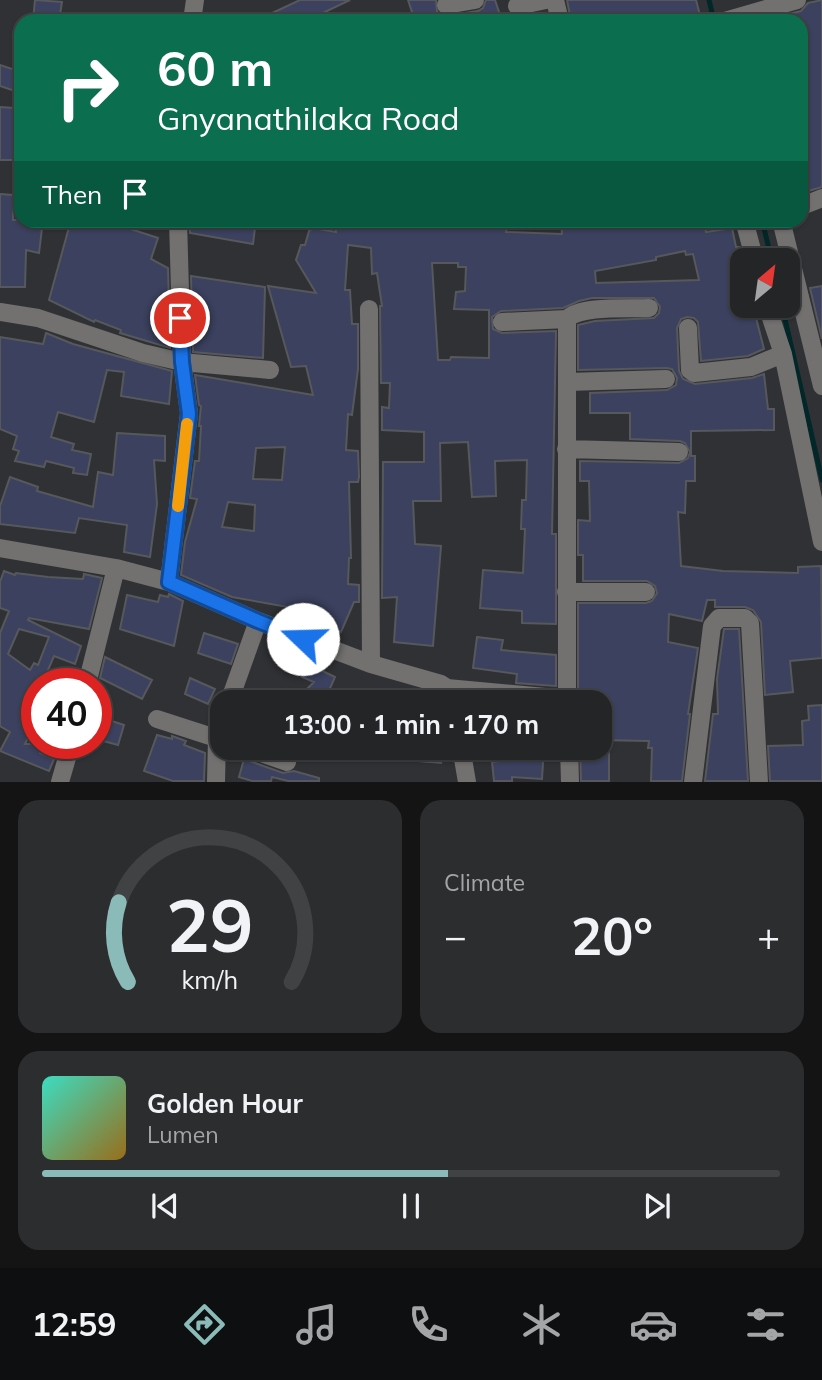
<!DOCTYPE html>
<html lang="en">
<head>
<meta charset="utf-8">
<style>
	body { margin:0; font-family:Mulish,sans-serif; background:#2c2d2f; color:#f1f3f6; height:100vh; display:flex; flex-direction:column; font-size:26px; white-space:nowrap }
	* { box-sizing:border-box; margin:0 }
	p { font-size:23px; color:#a3a5a7 }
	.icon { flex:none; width:38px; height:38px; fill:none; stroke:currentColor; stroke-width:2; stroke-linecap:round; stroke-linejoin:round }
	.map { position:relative; height:782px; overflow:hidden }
	.side { display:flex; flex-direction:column; gap:18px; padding:18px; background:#141415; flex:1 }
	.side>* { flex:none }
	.guide { position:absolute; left:14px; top:14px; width:794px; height:214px; border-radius:21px; box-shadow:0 2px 5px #0004,0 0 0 2px #414244; background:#0b6e4f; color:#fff; overflow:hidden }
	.needle { width:46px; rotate:29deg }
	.fabs { position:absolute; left:730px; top:248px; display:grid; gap:14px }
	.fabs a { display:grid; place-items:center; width:70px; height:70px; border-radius:14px; background:#242527; box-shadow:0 2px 5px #0004,0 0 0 2px #414244; font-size:35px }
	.speed { position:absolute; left:21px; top:668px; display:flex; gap:14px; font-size:35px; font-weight:700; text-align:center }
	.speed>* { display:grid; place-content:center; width:91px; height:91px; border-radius:50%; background:#242527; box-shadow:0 2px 5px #0004,0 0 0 2px #414244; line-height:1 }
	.speed .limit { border:10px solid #d22; background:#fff; color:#111 }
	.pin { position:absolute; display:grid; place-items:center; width:60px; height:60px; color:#fff; margin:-30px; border:4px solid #fff; border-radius:50%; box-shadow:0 2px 7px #0007 }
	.me { position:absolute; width:77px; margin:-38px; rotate:291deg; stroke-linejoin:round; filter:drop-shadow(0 0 5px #0008) }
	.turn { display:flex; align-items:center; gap:24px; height:147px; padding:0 28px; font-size:32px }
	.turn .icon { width:91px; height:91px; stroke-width:2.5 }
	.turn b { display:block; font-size:49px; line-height:60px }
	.then { display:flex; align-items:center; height:66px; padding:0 28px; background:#0003; gap:14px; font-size:26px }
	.big { font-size:52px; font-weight:700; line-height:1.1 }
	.side .widget { flex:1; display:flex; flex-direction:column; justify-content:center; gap:10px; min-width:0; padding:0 24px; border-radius:21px; background:#2c2d2f }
	.side .dial { align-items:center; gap:0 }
	.dial svg { height:182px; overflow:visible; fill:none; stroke:#414244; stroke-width:7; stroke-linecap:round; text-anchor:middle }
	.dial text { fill:#f1f3f6; stroke:none }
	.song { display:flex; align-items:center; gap:21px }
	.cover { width:84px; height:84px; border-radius:10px; background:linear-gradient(135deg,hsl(170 70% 55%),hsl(40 70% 35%)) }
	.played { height:7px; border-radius:4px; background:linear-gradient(90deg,#8bbbb9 55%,#414244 55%) }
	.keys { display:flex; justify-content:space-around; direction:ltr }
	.heat { display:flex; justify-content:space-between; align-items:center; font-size:38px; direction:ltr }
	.side .tiles { flex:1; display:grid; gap:18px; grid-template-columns:1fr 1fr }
	.widget:last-child { grid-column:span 2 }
	.trip { position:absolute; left:210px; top:690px; width:402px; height:70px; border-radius:21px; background:#242527; box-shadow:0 2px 5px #0004,0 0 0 2px #414244; font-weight:700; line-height:70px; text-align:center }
	.menu { display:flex; height:112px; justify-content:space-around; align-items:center; background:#0e0f10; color:#a3a5a7 }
	.menu .icon { width:49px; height:49px }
	.menu .current { color:#8bbbb9 }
	.menu b { font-size:32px; color:#f1f3f6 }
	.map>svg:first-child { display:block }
</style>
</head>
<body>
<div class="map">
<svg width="822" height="782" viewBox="0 0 822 782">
	<rect width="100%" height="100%" fill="#303134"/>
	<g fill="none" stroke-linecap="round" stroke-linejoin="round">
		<!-- stream -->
		<path stroke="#022729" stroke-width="5" d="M709 0 714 21
			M762 220 772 261
			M782 306 822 480"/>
	</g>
	<!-- building -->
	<path fill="#3b415e" stroke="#57585c" stroke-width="2" fill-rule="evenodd" d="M35 0 62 2 59 21H33Z
		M300 0H350L306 21H255Z
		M408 0H436L437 12 447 16 478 11 483 8 486 0H495L502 21H415Z
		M567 0H696L701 19 692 21H571Z
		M822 0V187L802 193V105L806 103 802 89V65L807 63 802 39V21H786L785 15 801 11 808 3Z
		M0 65 21 72V93L0 86Z
		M0 107 14 108V160H0Z
		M0 194 13 195V220H43L39 253 26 250 25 287H0Z
		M71 220H103L158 238 151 259 168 268 170 348 120 333 121 330 95 320 94 322 49 300Z
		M189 220H256L253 244 190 233Z
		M335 220H446L447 228H507L506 232 562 234 561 223 587 222 625 221V223L704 220 706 232 732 228 736 247H739L742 259V306H753L764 349 748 356 701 361 698 322 694 318 687 317 681 319 677 328 679 371 683 379 695 384 752 378 764 374 768 409H774V430L691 431V456H695V481H686L685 513 678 512 681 566 723 571 798 573V567L821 566 822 658 790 661 793 692 765 695 761 622 753 610 745 607H715V600H707L702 621 669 614 668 642 698 648 688 714H690L682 781H651L652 748H648L649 741 600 740V702H578V603H646L652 601 657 593 655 586 647 581H583V555H578V520L590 521 589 481H580V461L679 463 688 458 690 452 685 443 680 441 630 439V413H590V393L667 390 676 385 677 378 672 369 666 368 578 370V325L595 321 654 318 659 313 660 307 654 298H592L579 301 563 308 501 311 492 317 493 329 502 333 556 331 552 534H556V624L522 623V611L480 608 483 570 523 573 525 529H521L522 500H526L527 460 495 461 496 496 472 497 468 442 440 443 441 501H413L415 544 441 546 433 646 394 642 397 597 382 598 383 462H424V432L382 430V407L389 408 390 383H381L380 306H382L377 273 372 274 371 248 348 245 345 290H350L352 324H358V369L352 415 348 414 346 450 358 451 359 477 358 482H349L351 558H349L348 584 359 585V602H354L341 632 329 628 315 629 316 614 288 612V607L232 597 181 575 185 542 197 499 190 498 195 461H199L201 426H199L201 406 199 405 195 375 313 395 306 366 291 367 268 286 316 293 296 260 301 245H305L309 231 313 228 336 232ZM685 251 686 255 693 254 699 280 596 283 595 271 656 260V257ZM432 263H458V267H466L465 291 456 292 454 309 489 310V358L451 357 450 360H438ZM285 447 282 480 253 479 256 448ZM228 502 255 505 254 531 222 527Z
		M191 276 265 287 263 358 193 352Z
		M822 286V339L810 288Z
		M46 333 73 344 172 371 169 404 121 396 124 372 107 370 94 422 58 412 51 437 74 444 72 450 91 454 87 475 73 473 74 468 46 461 44 467 15 461 19 451 13 449 17 436 0 429V337L43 344Z
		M117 433 165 436V461L154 460 157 504 150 557 124 552 127 525 79 518 75 533 0 524V506L10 477 38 487 37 491 93 507 98 472 113 475Z
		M4 571 15 575 16 573 48 577 83 579 84 574 102 578 89 629 29 618 28 620 81 646 75 664 54 656 42 684H34L21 719 34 726 25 744H44L40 753 54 759 49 771 0 751 10 732 0 726V633L9 611 0 608V582ZM19 629 49 637 38 665 34 663 30 670 8 654Z
		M169 594 183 601 174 646 120 629 127 595 158 602 160 595 168 597Z
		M724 629H739L748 781H705L713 714H718L717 679Z
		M204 633 238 644 231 664 198 653Z
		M477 637 503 640 501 650 556 655V686L516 683 517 674 473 668Z
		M105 657 152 680 142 699 100 678Z
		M308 664 335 677 324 702H294L314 682 302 677Z
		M190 678 215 689 208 704 185 694Z
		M822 705V781H770L768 746 803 745 802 721 809 720 808 706Z
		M96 716 124 725 118 745 96 739Z
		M157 735 172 739V736L186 741 184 745 205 753 204 781H173L144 771Z
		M425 747H438L441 763 395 759V754L425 750Z
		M508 747H544L542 779 512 777V781H494L492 762 507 760Z
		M580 747H609V781H581Z
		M244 759 283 773 294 771 319 778V781H288L272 777 271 781H252L239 777Z"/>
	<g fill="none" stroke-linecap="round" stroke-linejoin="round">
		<!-- minor -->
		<path stroke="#72716f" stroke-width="18" d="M555 0 560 21
			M446 5 475 0
			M517 6 546 0
			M192 21 195 0
			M725 21 797 0
			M802 206 822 198
			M305 220V221
			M744 220 755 261
			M781 220 822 386
			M767 306 783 354 822 542
			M369 309 371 664
			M0 312 38 318 143 353 182 362 270 370
			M502 322 567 319
			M688 328 690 370 694 373 751 367 783 354
			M567 382 666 379
			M566 449 679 452
			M0 548 116 568 169 582 258 621 371 664 441 684 447 688 452 702
			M169 582 189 413 182 362 178 220
			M566 592H646
			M87 684 116 568
			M447 688 567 699
			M229 702 258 621
			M567 702V319C580 305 629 309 649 308
			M157 719 222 740
			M244 747 287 762
			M461 747 467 782
			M569 747 570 782
			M60 782 71 744
			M216 782 217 738 222 722
			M693 782 712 626 719 618H745L750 623 759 782"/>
	</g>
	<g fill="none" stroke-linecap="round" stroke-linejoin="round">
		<!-- route casing -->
		<g stroke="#114b97" stroke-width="18">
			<path id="route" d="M180 318 182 362 189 414 169 582 258 621 303 639"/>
		</g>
		<!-- route -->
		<use href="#route" stroke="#1a73e8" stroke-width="12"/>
		<!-- slow -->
		<path stroke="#f59e0b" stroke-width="12" d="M178 506 187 424"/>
	</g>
</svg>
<div class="fabs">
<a><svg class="needle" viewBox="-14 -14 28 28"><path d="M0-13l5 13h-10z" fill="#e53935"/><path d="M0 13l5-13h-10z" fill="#a3a5a7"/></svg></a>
</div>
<div class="speed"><div class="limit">40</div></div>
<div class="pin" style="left:180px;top:318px;background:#d93025"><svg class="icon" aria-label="arrive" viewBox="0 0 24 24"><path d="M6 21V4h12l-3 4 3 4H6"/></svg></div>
<svg class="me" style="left:303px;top:639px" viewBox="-20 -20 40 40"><circle r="19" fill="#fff"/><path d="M0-13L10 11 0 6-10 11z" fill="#1a73e8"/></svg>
<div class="trip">13:00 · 1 min · 170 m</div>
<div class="guide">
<div class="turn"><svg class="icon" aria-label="right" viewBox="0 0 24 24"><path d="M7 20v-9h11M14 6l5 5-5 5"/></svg><div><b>60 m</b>Gnyanathilaka Road</div></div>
<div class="then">Then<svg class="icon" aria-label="arrive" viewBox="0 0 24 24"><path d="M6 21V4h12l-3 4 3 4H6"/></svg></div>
</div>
</div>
<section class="side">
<div class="tiles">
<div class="widget dial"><svg viewBox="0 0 100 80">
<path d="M14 69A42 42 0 1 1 86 69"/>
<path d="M14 69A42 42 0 0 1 10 34" stroke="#8bbbb9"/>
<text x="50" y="56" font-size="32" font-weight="700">29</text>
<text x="50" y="72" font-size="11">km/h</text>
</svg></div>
<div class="widget"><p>Climate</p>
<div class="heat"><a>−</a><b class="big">20°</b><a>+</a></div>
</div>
<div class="widget">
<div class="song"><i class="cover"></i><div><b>Golden Hour</b><p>Lumen</p></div></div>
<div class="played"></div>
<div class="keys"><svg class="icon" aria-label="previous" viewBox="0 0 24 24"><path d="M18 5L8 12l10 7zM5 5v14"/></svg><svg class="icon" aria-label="pause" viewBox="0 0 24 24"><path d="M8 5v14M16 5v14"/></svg><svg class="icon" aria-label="next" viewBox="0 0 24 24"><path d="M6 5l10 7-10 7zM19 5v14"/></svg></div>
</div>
</div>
</section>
<nav class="menu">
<b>12:59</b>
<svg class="icon current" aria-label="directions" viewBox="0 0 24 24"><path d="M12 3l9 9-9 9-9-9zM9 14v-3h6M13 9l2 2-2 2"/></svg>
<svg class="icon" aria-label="music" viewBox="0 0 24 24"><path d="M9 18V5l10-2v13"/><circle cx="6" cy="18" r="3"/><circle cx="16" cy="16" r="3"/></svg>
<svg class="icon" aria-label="phone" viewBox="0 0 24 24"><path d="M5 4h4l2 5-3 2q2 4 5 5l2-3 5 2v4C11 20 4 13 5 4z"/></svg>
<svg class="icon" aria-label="climate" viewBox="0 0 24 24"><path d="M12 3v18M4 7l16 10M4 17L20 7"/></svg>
<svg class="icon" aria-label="car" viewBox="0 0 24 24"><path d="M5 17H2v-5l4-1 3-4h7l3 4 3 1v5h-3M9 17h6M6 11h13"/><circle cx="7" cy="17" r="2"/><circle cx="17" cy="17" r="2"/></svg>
<svg class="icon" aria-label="filters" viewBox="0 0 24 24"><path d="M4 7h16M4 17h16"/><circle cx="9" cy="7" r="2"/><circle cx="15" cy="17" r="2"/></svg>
</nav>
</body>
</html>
